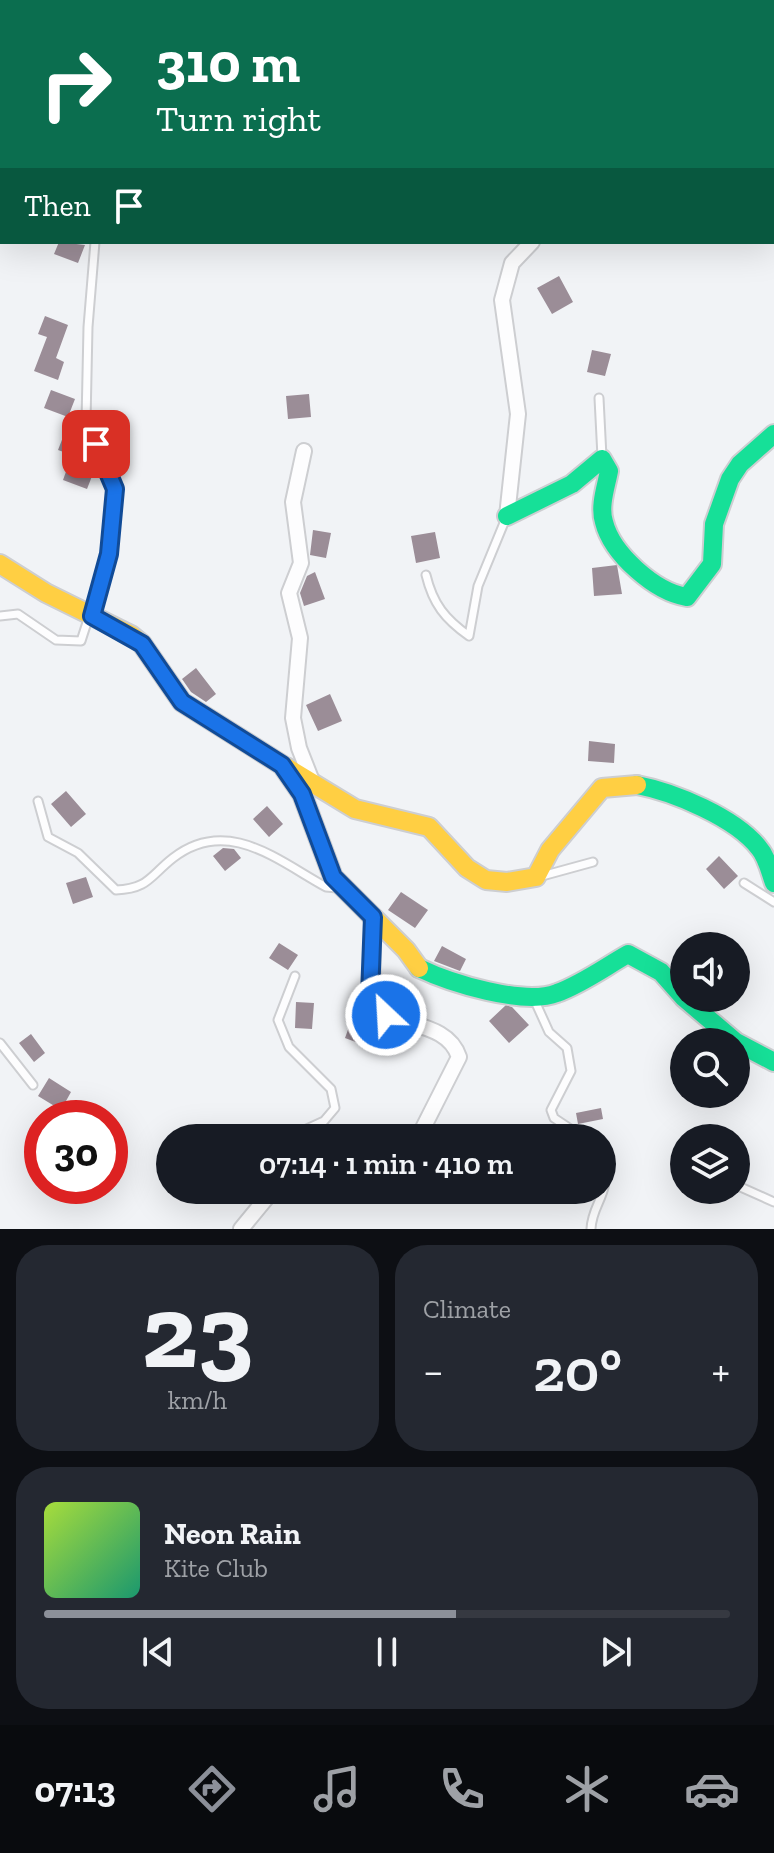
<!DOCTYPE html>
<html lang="en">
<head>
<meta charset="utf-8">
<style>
	body { margin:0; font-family:"Zilla Slab",serif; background:#242831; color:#f1f3f6; height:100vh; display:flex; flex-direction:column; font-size:30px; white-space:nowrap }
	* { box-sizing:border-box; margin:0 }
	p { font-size:26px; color:#9ea1a6 }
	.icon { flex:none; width:44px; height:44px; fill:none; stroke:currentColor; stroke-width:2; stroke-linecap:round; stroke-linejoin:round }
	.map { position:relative; height:1229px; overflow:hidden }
	.drawer { display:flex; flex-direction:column; gap:16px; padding:16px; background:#0d0f14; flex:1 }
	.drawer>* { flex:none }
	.top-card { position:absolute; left:0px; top:0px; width:774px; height:244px; box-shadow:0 8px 32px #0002; background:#0b6e4f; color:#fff; overflow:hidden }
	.controls { position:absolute; left:670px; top:932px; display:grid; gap:16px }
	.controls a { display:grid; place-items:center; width:80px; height:80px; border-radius:50%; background:#171b24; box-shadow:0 8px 32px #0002; font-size:40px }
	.speed { position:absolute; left:24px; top:1100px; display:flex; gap:16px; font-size:40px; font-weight:700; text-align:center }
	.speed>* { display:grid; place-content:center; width:104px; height:104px; border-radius:50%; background:#171b24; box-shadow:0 8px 32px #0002; line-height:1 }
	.speed .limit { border:12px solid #d22; background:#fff; color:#111 }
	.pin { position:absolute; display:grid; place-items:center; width:68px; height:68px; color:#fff; margin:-34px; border-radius:16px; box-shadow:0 4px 12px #0006 }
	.me { position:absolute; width:88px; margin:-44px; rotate:335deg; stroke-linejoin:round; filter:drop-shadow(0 0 6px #0008) }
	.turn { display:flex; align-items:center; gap:28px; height:168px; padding:0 24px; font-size:36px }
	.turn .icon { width:104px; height:104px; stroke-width:2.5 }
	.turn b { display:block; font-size:56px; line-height:68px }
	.then { display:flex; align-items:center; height:76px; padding:0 24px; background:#0003; gap:16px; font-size:30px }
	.big { font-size:60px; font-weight:600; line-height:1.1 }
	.drawer .widget { flex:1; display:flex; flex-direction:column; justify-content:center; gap:12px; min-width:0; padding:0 28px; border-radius:32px; background:#242831 }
	.drawer .dial { align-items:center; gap:0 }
	.dial b { font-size:104px; line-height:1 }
	.song { display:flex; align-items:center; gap:24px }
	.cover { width:96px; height:96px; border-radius:12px; background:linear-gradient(135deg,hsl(80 70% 55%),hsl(160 70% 35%)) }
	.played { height:8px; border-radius:4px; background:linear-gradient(90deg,#8c9099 60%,#363941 60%) }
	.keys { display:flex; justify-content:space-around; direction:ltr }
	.heat { display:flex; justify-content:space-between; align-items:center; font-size:44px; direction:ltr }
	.drawer .tiles { flex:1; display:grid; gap:16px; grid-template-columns:1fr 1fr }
	.widget:last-child { grid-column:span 2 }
	.trip { position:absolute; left:156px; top:1124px; width:460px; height:80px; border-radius:40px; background:#171b24; box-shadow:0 8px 32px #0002; font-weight:600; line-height:80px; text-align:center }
	.dock { display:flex; height:128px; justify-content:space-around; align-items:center; background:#090b0e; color:#9ea1a6 }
	.dock .icon { width:56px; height:56px }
	.dock .current { color:#8c9099 }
	.dock b { font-size:36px; color:#f1f3f6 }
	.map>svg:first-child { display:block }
</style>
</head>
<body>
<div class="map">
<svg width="774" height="1229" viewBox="0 0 774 1229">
	<rect width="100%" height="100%" fill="#f1f3f6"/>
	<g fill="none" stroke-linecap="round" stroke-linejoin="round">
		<!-- river -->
		<path stroke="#8eccf2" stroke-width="20" d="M71 0 75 2
			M772 182H774"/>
	</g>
	<!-- building -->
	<path fill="#9b8d97" d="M59 242 85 245 78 263 54 254Z
		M559 276 573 302 552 314 537 288Z
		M45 316 68 325 56 358 64 362 58 380 34 371 47 337 38 334Z
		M592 350 611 354 605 376 587 372Z
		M51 390 75 399 68 417 44 408Z
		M309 394 311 417 288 419 286 396Z
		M65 432 88 443 79 466 94 471 87 489 63 480 72 455 58 450Z
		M313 530 331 533 326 558 310 555Z
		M435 532 440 558 416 563 411 536Z
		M617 565 622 594 594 596 592 568Z
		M315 572 325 599 304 606 300 593 307 576Z
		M196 668 216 694 206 702 191 692 182 679Z
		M330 694 342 721 318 731 306 705Z
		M589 741 615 744 614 763 588 761Z
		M66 791 86 814 71 827 51 804Z
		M267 806 283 824 269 837 253 819Z
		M223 848 234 849 241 858 225 871 213 856Z
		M719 856 738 876 724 889 706 869Z
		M86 877 93 897 73 904 66 883Z
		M401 892 428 910 415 928 388 910Z
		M279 943 298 955 288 970 269 958Z
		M442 946 466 959 460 971 434 961Z
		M296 1002 314 1003 312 1029 295 1028Z
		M506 1005 512 1007 529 1025 509 1043 489 1021Z
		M354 1013 378 1022 369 1047 345 1038Z
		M31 1034 45 1053 34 1062 19 1043Z
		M49 1078 71 1092 61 1110 38 1096Z
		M601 1108 603 1119 578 1124 576 1113Z"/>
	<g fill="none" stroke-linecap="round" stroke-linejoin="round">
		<!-- lane casing -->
		<g stroke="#cdced1" stroke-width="11">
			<path id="lane" d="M599 398 602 457
				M426 575C433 604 445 619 469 636L478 586 506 518
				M0 616 18 614 56 640 81 641 109 554 115 489 86 422 88 327 95 242
				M38 801 48 837 78 853 116 890C148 889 150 876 173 858 227 816 277 860 326 887L337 888
				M542 876 593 862
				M744 883 774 902
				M534 999 549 1032 567 1048 571 1071 551 1110 554 1118 584 1138
				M0 1043 33 1085
				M287 1138 324 1121 335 1108 331 1089 289 1047 278 1020 295 976
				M736 1185 774 1202
				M591 1229C592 1202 613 1194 602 1158"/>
		</g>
		<!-- street casing -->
		<g stroke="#cdced1" stroke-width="18">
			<path id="street" d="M239 0 241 2
				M772 171H774
				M304 451 293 502 301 563 289 593 300 638 293 718 299 748 312 781
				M507 516 518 414 502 300 512 263 532 242
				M373 917 372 1005C396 1028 447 1020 459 1057L418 1138
				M241 1229 273 1190"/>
		</g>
		<!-- fast casing -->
		<g stroke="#cdced1" stroke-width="22">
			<path id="fast" d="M507 516 572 484 602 459 609 471C606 487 599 506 604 522 612 554 655 592 687 597L712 564 714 524 730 479 740 464 774 434
				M637 785C674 792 736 818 759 848 767 857 770 872 774 883
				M419 968C450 983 524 1006 557 993 582 984 605 967 628 954L661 972 684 998
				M684 998 736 1042
				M736 1042 774 1062"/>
		</g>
		<!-- slow casing -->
		<g stroke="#cdced1" stroke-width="22">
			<path id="slow" d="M0 564 46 593 131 635 142 644 182 702 282 765 302 794 333 877 406 950 419 968
				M286 767 355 809 429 827 467 868 486 880 507 882 536 877 550 850 602 788 637 785"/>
		</g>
		<!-- lane -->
		<use href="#lane" stroke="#fdfdfe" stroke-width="7"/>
		<!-- street -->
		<use href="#street" stroke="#fdfdfe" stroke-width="14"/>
		<!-- fast -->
		<use href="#fast" stroke="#16e098" stroke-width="18"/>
		<!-- slow -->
		<use href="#slow" stroke="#ffcf43" stroke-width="18"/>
	</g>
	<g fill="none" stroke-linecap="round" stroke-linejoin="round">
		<!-- route casing -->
		<g stroke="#114b97" stroke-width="20">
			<path id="route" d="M96 444 115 489 109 554 92 616 142 644 182 702 282 765 302 794 333 877 373 917 370 995 372 1005 386 1015"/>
		</g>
		<!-- route -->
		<use href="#route" stroke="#1a73e8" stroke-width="14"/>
	</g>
</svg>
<div class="controls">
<a><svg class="icon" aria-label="sound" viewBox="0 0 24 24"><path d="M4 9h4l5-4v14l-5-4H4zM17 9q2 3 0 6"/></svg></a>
<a><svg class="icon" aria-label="search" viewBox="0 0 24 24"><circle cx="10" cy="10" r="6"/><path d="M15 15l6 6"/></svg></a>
<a><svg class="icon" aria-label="layers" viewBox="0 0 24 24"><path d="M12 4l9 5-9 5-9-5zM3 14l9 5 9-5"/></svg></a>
</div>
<div class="speed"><div class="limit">30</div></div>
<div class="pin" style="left:96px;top:444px;background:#d93025"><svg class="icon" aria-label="arrive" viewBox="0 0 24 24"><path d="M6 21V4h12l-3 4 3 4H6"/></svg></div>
<svg class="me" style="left:386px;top:1015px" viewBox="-20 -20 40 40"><circle r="17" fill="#1a73e8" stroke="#fff" stroke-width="3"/><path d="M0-11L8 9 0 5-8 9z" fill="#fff"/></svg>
<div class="trip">07:14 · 1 min · 410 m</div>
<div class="top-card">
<div class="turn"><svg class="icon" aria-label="right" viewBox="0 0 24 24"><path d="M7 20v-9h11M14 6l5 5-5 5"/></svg><div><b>310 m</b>Turn right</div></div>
<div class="then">Then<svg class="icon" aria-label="arrive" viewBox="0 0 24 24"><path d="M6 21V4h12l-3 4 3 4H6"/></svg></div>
</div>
</div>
<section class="drawer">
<div class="tiles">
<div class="widget dial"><b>23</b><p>km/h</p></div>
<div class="widget"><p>Climate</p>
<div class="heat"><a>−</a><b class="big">20°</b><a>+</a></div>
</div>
<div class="widget">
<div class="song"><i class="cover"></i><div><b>Neon Rain</b><p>Kite Club</p></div></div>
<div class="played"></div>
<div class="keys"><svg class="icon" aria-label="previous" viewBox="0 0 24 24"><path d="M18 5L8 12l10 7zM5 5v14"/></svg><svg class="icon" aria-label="pause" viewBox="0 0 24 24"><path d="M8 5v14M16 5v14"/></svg><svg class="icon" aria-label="next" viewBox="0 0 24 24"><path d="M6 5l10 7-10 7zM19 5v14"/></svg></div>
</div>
</div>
</section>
<nav class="dock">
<b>07:13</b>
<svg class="icon current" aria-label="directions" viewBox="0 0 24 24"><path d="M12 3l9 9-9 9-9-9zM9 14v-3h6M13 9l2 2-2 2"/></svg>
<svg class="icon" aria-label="music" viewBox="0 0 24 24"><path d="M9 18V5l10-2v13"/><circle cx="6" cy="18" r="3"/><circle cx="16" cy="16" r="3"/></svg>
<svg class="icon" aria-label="phone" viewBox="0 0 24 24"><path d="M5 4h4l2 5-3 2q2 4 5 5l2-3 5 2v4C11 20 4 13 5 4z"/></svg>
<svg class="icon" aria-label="climate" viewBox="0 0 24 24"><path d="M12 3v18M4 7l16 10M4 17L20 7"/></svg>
<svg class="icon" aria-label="car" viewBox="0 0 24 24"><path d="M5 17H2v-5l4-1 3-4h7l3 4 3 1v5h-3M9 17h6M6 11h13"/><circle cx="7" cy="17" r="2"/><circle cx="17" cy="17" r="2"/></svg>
</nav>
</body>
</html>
